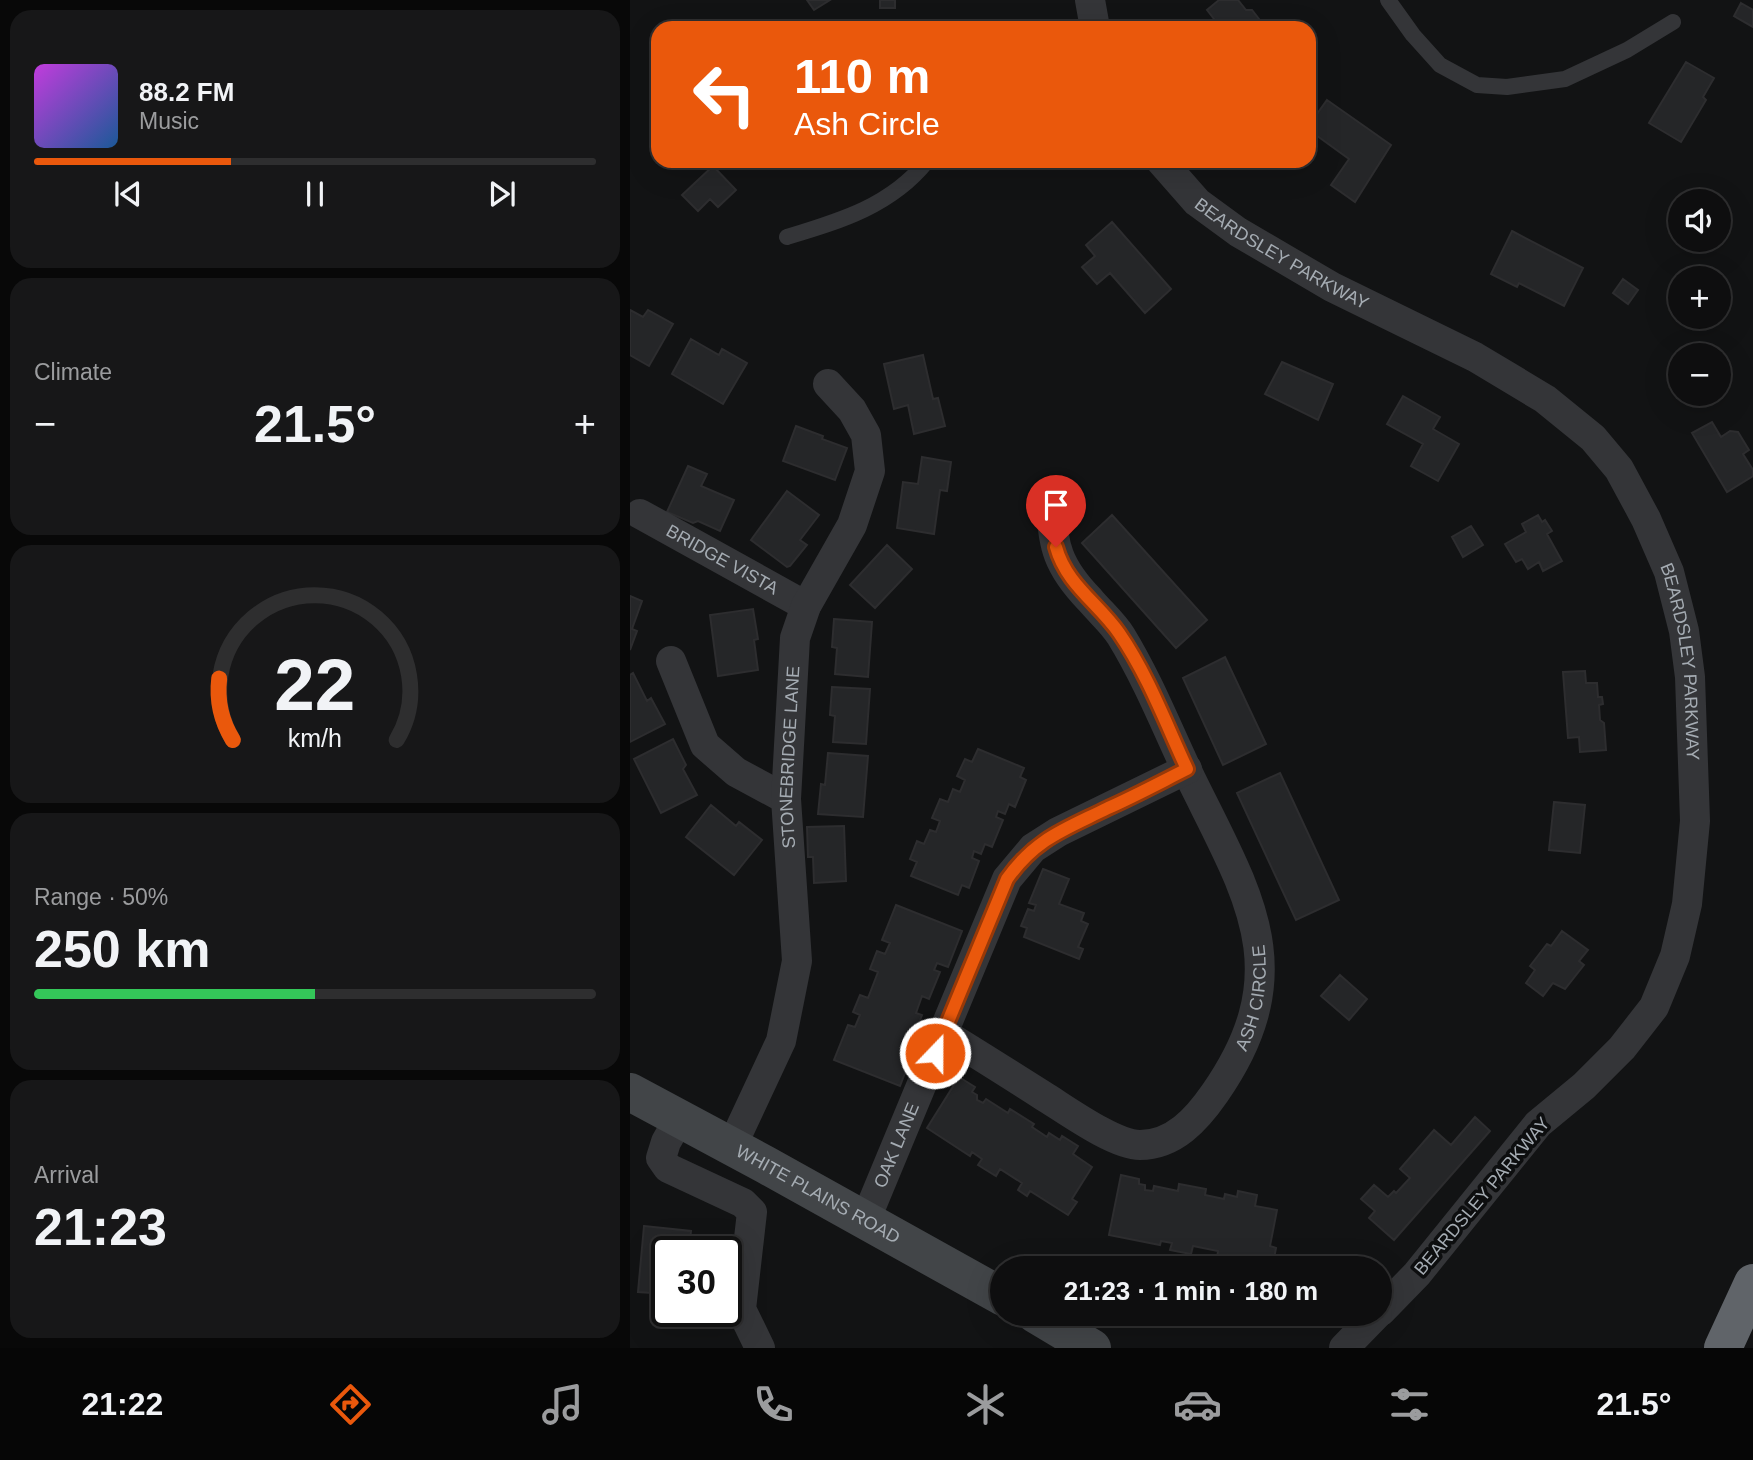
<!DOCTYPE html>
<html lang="en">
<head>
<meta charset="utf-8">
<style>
	body { margin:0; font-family:Arial,sans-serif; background:#171718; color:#f1f3f6; height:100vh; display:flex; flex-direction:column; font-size:26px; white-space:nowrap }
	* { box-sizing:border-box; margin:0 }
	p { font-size:23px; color:#9b9c9e }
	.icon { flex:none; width:38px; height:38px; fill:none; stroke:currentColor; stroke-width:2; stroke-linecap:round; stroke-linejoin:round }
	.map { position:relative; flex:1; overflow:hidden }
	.details { display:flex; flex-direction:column; gap:10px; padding:10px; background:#080808; width:630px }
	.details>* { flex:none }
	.banner { position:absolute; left:21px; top:21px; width:665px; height:147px; border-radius:21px; box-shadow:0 7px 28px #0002,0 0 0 2px #2e2e2f; background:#ea580c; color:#fff; overflow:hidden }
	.fabs { position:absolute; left:1038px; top:189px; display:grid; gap:14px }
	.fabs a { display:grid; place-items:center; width:63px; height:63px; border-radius:50%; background:#0e0e0f; box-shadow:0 7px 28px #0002,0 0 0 2px #2e2e2f; font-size:35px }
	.speed { position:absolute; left:21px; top:1236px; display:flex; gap:14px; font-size:35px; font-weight:700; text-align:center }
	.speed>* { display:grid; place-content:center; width:91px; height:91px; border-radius:50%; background:#0e0e0f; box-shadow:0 7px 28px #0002,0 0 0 2px #2e2e2f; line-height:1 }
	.speed .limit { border:4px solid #111; border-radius:10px; background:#fff; color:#111 }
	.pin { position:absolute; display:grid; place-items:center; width:60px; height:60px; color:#fff; margin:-72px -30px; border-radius:50% 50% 50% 0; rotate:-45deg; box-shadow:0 0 7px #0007 }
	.pin .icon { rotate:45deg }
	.me { position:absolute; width:77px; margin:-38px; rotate:22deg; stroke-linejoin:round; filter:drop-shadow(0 0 5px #0008) }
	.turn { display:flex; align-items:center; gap:24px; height:147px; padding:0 28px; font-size:32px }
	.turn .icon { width:91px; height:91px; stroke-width:2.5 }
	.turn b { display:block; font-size:49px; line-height:60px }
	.big { font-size:52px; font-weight:700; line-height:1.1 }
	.details .tile { flex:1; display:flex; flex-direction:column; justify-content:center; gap:10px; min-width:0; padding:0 24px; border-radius:21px; background:#171718 }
	.details .dial { align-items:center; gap:0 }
	.dial svg { height:182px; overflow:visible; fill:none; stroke:#2e2e2f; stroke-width:7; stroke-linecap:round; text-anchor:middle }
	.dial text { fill:#f1f3f6; stroke:none }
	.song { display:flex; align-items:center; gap:21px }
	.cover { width:84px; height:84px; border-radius:10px; background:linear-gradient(135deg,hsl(290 70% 55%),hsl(210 70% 35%)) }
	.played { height:7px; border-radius:4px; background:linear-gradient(90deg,#ea580c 35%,#2e2e2f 35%) }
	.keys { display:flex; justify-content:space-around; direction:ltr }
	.heat { display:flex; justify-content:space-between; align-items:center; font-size:38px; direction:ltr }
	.charge { height:10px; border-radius:5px; background:linear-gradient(90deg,#34c759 50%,#2e2e2f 0) }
	.trip { position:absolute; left:360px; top:1256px; width:402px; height:70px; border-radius:35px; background:#0e0e0f; box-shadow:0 7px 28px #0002,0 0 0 2px #2e2e2f; font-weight:700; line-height:70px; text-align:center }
	.menu { display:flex; height:112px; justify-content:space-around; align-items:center; background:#060606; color:#9b9c9e }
	.menu .icon { width:49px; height:49px }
	.menu .current { color:#ea580c }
	.menu b { font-size:32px; color:#f1f3f6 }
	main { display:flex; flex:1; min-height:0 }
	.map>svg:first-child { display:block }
</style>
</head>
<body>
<main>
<section class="details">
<div class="tile">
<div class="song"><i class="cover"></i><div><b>88.2 FM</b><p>Music</p></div></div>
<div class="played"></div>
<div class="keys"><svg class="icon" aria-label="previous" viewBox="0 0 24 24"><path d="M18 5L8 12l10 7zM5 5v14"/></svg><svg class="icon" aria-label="pause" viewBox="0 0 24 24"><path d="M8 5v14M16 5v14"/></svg><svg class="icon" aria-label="next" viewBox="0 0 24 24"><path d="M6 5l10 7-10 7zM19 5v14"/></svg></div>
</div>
<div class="tile"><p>Climate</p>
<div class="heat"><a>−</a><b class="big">21.5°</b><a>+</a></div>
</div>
<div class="tile dial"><svg viewBox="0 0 100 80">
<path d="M14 69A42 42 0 1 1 86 69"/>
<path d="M14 69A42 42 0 0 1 8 42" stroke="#ea580c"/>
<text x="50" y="56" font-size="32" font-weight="700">22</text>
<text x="50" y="72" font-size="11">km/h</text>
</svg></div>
<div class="tile"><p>Range · 50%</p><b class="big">250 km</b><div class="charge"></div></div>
<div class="tile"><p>Arrival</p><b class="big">21:23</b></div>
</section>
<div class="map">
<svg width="1123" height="1348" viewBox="0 0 1123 1348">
	<rect width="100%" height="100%" fill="#121314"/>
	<!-- building -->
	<path fill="#252628" stroke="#2d2d2f" stroke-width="2" d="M177 0H200L184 10Z
		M250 0H265V8H250Z
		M589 0H608L616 10H622L636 28H591L577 10Z
		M1111 3 1123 10V27L1104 16Z
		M1056 62 1084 78 1073 97 1076 100 1051 142 1019 123Z
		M697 100 761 145 725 202 701 185 719 159 679 130V125Z
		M83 166 106 190 88 207 80 199 68 211 52 195Z
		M482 222 541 289 515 313 480 273 467 284 452 267 465 256 456 245Z
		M882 231 953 268 934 306 889 283 887 287 861 274Z
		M993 279 1008 290 998 304 983 293Z
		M0 310 13 317 18 310 43 324 19 366 0 355Z
		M61 339 89 355 92 349 117 363 93 404 42 374Z
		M293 355 303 399 308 398 315 426 284 434 278 405 264 409 254 364Z
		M652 362 703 384 688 420 635 394Z
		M773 396 810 417 803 429 829 444 808 481 781 466 793 444 757 424Z
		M1082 422 1091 437 1100 431 1108 432 1119 450 1113 454 1123 470V476L1097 492 1062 433Z
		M166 426 193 436 192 439 217 448 205 480 153 461Z
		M292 457 321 462 317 491 310 490 304 534 267 528 273 482 288 484Z
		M58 466 77 474 71 486 104 500 90 531 68 521 63 523 37 512Z
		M157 491 189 515 170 540 177 545 160 566 157 567 121 540Z
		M482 515 577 620 546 648 452 543Z
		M908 515 912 522 915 520 922 531 917 534 932 561 913 571 909 562 898 569 892 559 886 562 875 544 896 532 892 524Z
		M841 526 853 545 833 557 822 537Z
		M257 545 282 569 245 608 220 585Z
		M0 596 12 601 2 629 7 631 0 650Z
		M123 609 128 639 124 640 128 670 88 676 80 615Z
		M204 619 242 622 238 677 205 674 207 648 202 647Z
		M595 657 636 744 593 765 553 678Z
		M955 671 956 683H967L968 697H972L973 704 969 705 970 720 974 723 976 750 950 752 949 737 938 738 933 672Z
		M3 673 17 701 21 698 35 724 0 742V675Z
		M202 687 240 689 236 744 203 742 205 716 200 715Z
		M43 739 56 765 53 769 67 795 31 813 4 759Z
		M348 749 394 768 390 777 396 780 385 807 379 804 375 814 368 811 366 817 373 820 362 847 355 844 351 854 344 851 342 858 349 861 339 888 332 885 328 895 281 876 287 862 280 859 287 841 294 844 300 830 306 832 310 821 302 818 310 799 318 802 323 789 330 792 335 780 327 776 335 759 342 762Z
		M198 753 238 756 233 817 188 814 191 784 195 785Z
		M650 773 709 900 666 920 607 793Z
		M924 802 955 805 950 853 919 850Z
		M81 805 106 826 109 822 132 840 104 875 56 837Z
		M214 826 216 881 184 883 183 857H178L177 827Z
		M413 869 439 879 429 904 454 913 451 921 458 924 448 947 453 949 449 959 394 937 397 928 391 926 398 909 404 911 406 905 399 903Z
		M266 905 332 931 318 967 307 963 304 970 310 972 299 999 292 996 286 1013 292 1015 282 1042 275 1039 271 1047 283 1052 270 1086 204 1060 218 1025 225 1027 230 1015 223 1012 230 995 238 998 248 972 240 969 247 951 255 954 260 943 252 940Z
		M932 931 958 950 949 961 954 965 935 989 923 983 913 996 896 983 905 970 900 966 917 944 921 946Z
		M710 975 737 999 719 1020 691 996Z
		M329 1077 345 1087 342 1092 347 1095V1100L353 1103 356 1099 378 1113 380 1109 404 1124 402 1127 417 1137 419 1133 430 1140 432 1136 448 1146 443 1154 462 1167 442 1199 447 1202 438 1215 400 1191 397 1196 388 1190 392 1183 370 1169 366 1176 348 1165 352 1159 342 1152 340 1156 297 1128Z
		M845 1117 860 1131 764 1240 739 1218 745 1211 731 1199 744 1185 758 1197 764 1191 766 1193 780 1178 770 1169 804 1130 821 1145Z
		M491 1175 509 1179V1184L515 1185V1190L523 1191 524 1186 548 1191 549 1184 576 1189 575 1195 594 1199 595 1194 607 1197 608 1191 627 1195 625 1206 647 1210 640 1246 646 1248 643 1264 598 1255 597 1261 587 1259 588 1251 563 1246 561 1254 540 1250 542 1243 531 1241 530 1245 479 1235Z
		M14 1226 61 1231 59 1251H37V1294L8 1292Z"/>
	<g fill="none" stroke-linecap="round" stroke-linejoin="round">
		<!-- lane -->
		<path stroke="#343538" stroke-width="16" d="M758 0 783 35 810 65 847 85 877 87 935 79 997 50 1043 22
			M157 237C210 221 261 206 297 161"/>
		<!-- street -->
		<g stroke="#343538" stroke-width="30">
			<path d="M460 0 465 28"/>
			<path id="s1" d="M531 161 567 202 608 232 702 287 845 357 915 399 963 438 989 469 1016 519 1039 572 1054 631 1060 677 1065 821 1057 904 1045 956 1024 1007 992 1048 954 1086 908 1124 787 1274 751 1311"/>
			<path id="s2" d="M10 514 176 606"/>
			<path d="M41 661 75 745 106 772 156 799"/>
			<path id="s3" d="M313 1033C346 1053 379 1074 412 1095 435 1109 484 1145 510 1145 544 1145 567 1119 585 1093 670 971 618 895 561 779 538 731 519 682 491 636 483 623 470 612 460 600 428 567 422 546 421 501"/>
			<path d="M49 1119 36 1142 31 1158 38 1168 113 1203 122 1212 111 1309 130 1348"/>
			<path id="s4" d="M101 1148 151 1041 167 961 156 799 165 638 176 606 222 525 240 471 236 435 222 410 198 384"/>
			<path id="s5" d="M235 1221 377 879 403 848 428 832 557 769"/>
			<path d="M714 1348 747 1314"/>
		</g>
		<!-- secondary -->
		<g stroke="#424548" stroke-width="38">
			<path id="s6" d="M0 1092 136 1165 373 1297"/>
			<path d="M405 1314 462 1348"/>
		</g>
		<!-- highway -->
		<path stroke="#606469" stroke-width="38" d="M1093 1348 1123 1283"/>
	</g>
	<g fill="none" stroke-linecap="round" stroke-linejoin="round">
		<!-- route casing -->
		<g stroke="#983908" stroke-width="18">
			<path id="route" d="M305 1053 377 879C406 838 436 829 478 808 505 796 531 782 557 769 536 724 518 675 489 633 468 603 436 584 426 547"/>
		</g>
		<!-- route -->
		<use href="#route" stroke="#ea580c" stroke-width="12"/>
	</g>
	<g text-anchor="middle" stroke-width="7" stroke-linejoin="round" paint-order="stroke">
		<!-- street labels -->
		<g font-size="18" fill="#a5acb3" stroke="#0d0e0f">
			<text dy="6" stroke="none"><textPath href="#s1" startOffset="154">BEARDSLEY PARKWAY</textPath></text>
			<text dy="6" stroke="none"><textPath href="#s2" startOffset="94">BRIDGE VISTA</textPath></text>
			<text dy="6" stroke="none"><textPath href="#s1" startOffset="763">BEARDSLEY PARKWAY</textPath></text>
			<text dy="6" stroke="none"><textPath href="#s4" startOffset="404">STONEBRIDGE LANE</textPath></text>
			<text dy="6" stroke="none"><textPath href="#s3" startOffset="427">ASH CIRCLE</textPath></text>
			<text dy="6" stroke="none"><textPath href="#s5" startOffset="82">OAK LANE</textPath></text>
			<text dy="6" stroke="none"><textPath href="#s6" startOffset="214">WHITE PLAINS ROAD</textPath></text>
			<text transform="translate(852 1196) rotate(-50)" y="6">BEARDSLEY PARKWAY</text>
		</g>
	</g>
</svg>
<div class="fabs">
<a><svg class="icon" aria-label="sound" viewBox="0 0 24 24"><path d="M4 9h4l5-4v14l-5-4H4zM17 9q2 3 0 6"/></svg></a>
<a>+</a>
<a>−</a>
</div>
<div class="speed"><div class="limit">30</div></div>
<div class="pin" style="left:426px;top:547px;background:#d93025"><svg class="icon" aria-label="arrive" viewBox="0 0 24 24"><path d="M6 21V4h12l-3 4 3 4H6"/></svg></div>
<svg class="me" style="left:305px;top:1053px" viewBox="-20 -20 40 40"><circle r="17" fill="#ea580c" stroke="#fff" stroke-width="3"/><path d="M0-11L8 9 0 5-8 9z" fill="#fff"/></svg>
<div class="trip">21:23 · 1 min · 180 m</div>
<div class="banner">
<div class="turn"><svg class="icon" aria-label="left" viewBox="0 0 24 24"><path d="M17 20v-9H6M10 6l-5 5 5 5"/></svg><div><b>110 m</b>Ash Circle</div></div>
</div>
</div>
</main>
<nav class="menu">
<b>21:22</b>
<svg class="icon current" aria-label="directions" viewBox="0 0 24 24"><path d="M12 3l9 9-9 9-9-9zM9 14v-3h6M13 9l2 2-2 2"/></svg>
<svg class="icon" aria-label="music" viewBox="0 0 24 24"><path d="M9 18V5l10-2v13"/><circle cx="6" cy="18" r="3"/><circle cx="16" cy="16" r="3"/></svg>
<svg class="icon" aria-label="phone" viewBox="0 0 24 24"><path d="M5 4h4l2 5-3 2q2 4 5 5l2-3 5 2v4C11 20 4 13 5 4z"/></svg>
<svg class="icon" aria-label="climate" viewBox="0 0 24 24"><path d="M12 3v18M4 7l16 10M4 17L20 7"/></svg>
<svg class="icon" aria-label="car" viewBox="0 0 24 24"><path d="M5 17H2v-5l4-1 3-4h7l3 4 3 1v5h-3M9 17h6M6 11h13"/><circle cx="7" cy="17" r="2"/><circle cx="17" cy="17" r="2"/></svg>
<svg class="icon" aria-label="filters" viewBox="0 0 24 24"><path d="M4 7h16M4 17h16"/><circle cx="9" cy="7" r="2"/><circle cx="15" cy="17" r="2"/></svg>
<b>21.5°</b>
</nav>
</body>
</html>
